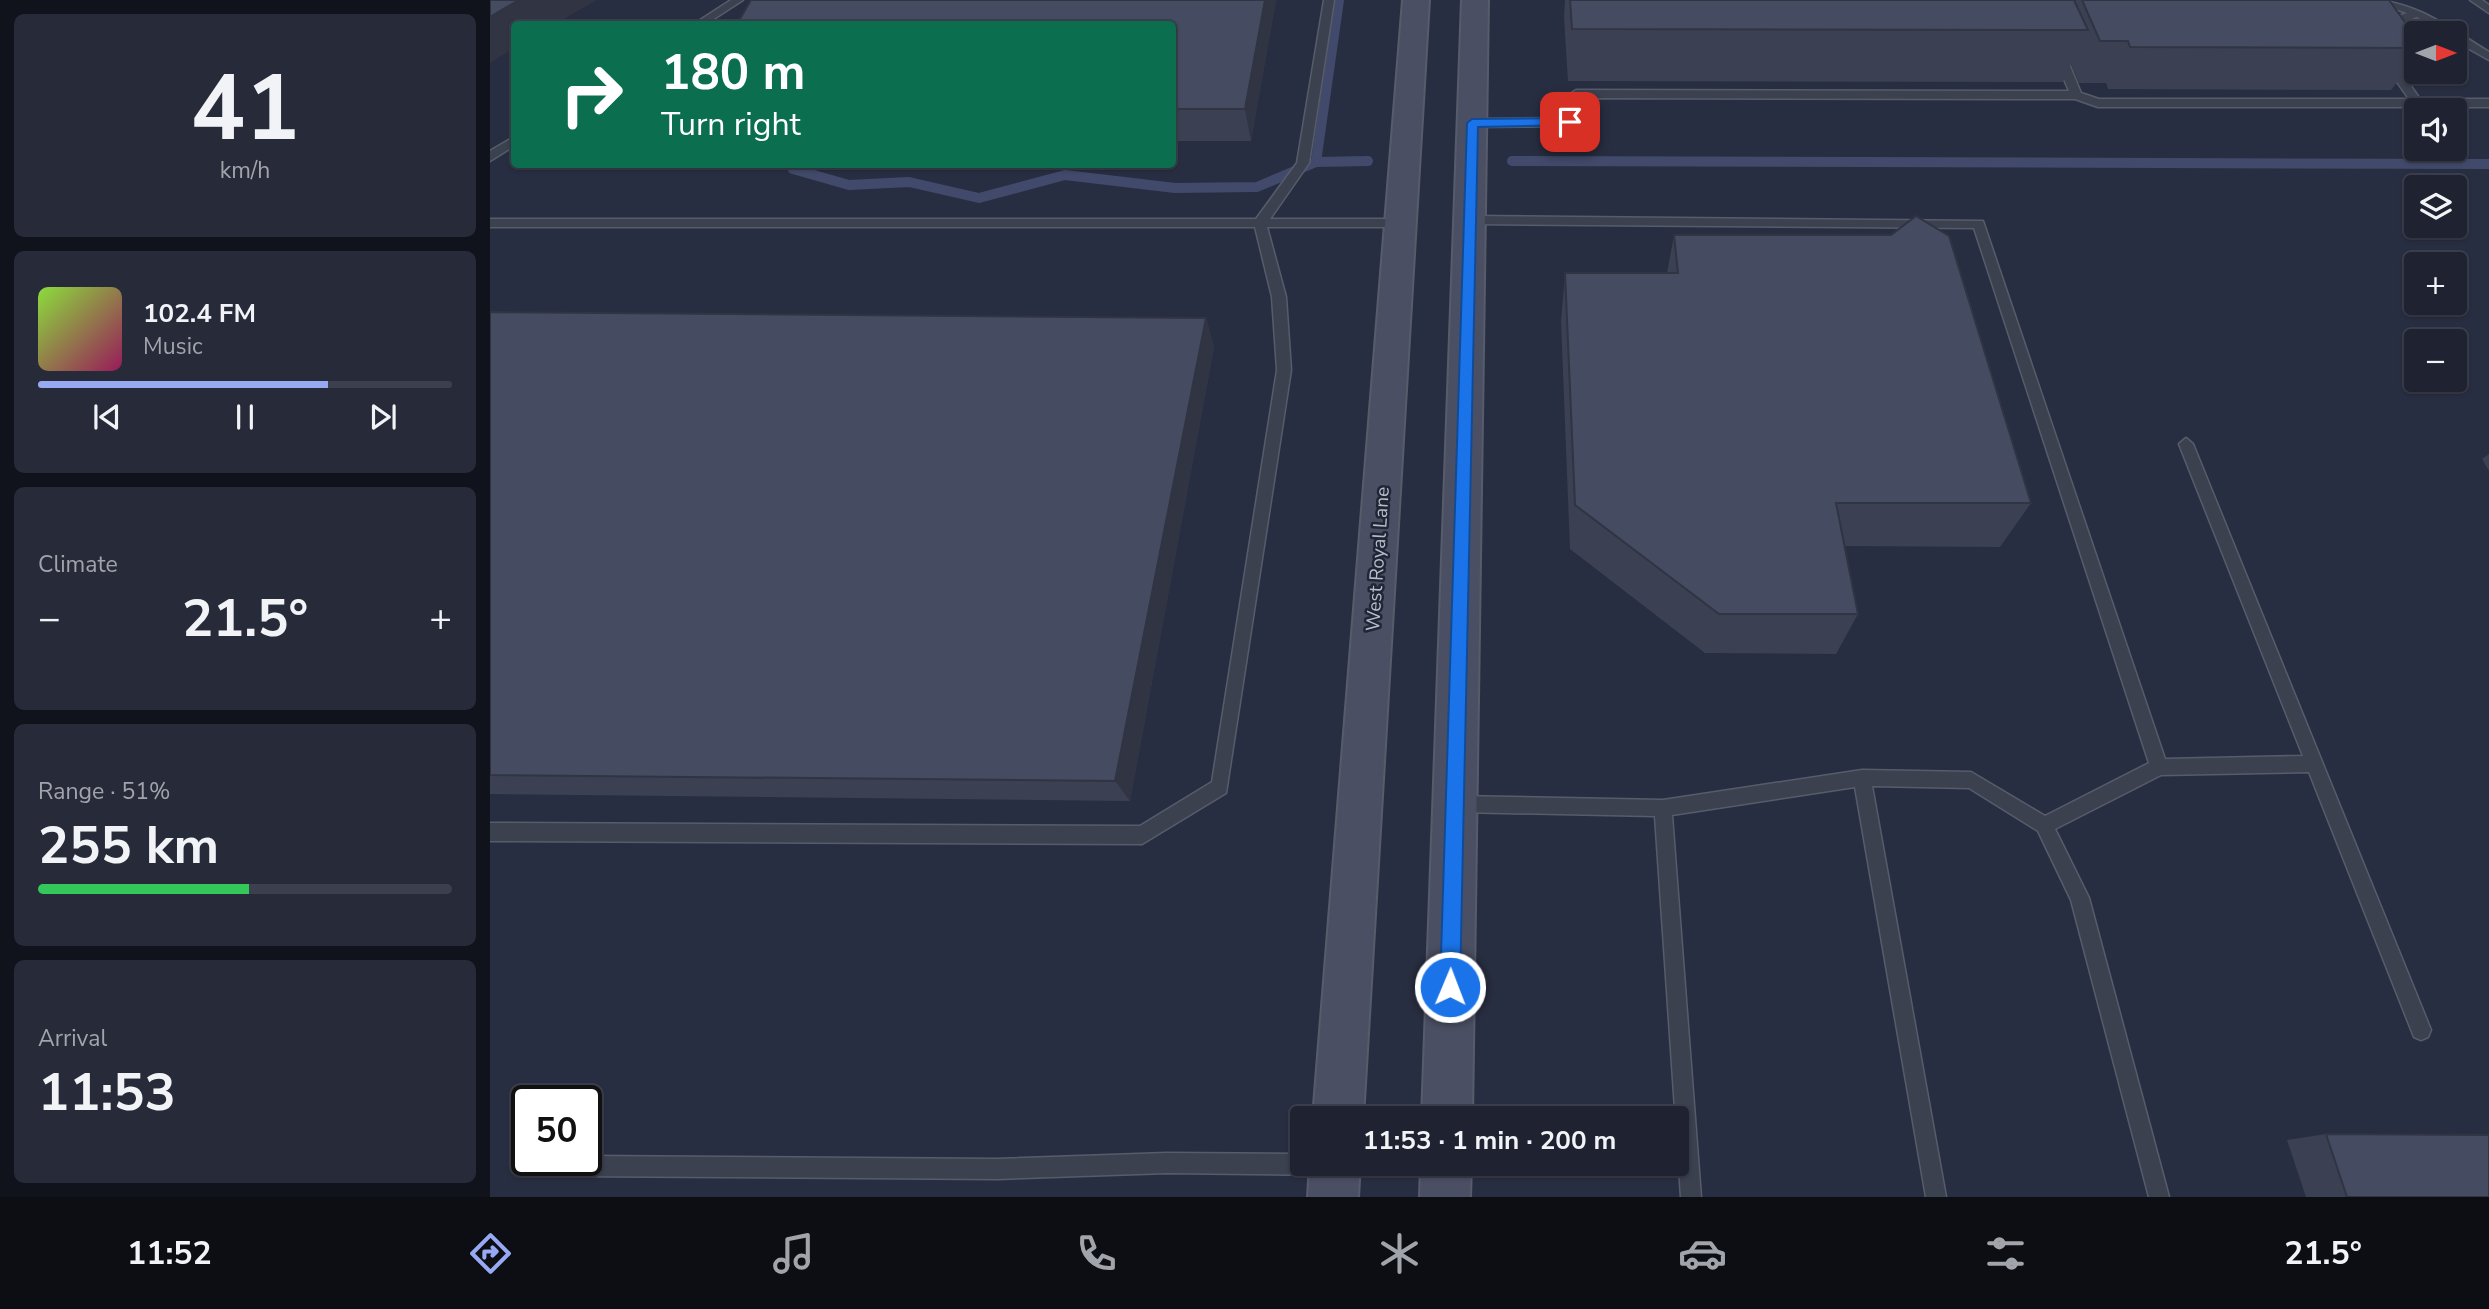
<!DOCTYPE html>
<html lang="en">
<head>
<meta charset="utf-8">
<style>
	body { margin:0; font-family:"Nunito Sans",sans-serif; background:#262a39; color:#f1f3f6; height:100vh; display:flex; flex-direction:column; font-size:26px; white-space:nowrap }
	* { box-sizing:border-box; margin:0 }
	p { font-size:23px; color:#a1a4ab }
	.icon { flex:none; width:38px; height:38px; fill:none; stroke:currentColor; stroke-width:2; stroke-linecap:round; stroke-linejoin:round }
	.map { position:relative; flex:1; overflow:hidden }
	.sheet { display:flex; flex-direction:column; gap:14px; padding:14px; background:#10131b; width:490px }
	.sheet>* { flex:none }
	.hud { position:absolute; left:21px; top:21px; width:665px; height:147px; border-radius:7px; box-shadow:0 2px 5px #0004,0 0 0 2px #3c3f4d; background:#0b6e4f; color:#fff; overflow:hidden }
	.needle { width:46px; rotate:90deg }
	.fabs { position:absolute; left:1914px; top:21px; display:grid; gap:14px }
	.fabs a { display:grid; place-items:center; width:63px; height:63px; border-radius:7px; background:#1e2231; box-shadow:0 2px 5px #0004,0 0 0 2px #3c3f4d; font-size:35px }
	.speed { position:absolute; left:21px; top:1085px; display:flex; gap:14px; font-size:35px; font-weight:700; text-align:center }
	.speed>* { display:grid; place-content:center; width:91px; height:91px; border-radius:50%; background:#1e2231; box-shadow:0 2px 5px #0004,0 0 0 2px #3c3f4d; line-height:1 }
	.speed .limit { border:4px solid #111; border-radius:10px; background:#fff; color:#111 }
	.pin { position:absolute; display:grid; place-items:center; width:60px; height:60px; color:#fff; margin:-30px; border-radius:14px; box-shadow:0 4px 10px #0006 }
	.me { position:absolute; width:77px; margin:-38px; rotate:1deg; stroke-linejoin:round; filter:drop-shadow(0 0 5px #0008) }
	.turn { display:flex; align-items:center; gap:24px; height:147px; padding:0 35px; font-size:32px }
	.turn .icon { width:91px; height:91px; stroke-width:2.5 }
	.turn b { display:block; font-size:49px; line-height:60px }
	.big { font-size:52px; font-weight:700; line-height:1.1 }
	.sheet .tile { flex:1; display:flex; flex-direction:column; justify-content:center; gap:10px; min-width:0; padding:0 24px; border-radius:10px; background:#262a39 }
	.sheet .dial { align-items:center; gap:0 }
	.dial b { font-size:91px; line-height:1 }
	.song { display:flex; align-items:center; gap:21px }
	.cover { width:84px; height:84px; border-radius:10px; background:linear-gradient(135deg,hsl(90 70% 55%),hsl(330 70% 35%)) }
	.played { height:7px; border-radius:4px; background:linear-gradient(90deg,#97a9f2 70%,#3c3f4d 70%) }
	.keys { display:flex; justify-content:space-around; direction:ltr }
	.heat { display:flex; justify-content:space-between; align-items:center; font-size:38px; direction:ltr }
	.charge { height:10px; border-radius:5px; background:linear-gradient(90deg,#34c759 51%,#3c3f4d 0) }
	.trip { position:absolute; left:800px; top:1106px; width:399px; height:70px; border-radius:7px; background:#1e2231; box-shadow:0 2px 5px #0004,0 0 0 2px #3c3f4d; font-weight:700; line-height:70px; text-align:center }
	.tabs { display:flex; height:112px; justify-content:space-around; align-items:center; background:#0c0e14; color:#a1a4ab }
	.tabs .icon { width:49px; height:49px }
	.tabs .on { color:#97a9f2 }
	.tabs b { font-size:32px; color:#f1f3f6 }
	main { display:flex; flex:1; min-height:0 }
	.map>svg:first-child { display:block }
</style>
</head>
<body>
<main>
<section class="sheet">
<div class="tile dial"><b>41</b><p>km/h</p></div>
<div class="tile">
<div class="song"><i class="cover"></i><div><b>102.4 FM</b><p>Music</p></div></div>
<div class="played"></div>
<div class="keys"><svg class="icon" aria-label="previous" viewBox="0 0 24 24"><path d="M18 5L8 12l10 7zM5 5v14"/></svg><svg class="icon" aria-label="pause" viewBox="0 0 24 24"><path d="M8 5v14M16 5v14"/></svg><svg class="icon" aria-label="next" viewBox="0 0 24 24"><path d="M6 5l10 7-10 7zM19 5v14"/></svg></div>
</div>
<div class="tile"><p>Climate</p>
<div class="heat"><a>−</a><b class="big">21.5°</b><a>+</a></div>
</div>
<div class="tile"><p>Range · 51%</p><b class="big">255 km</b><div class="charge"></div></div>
<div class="tile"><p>Arrival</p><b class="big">11:53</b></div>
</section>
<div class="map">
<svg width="1999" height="1197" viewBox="0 0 1999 1197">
	<rect width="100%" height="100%" fill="#282e41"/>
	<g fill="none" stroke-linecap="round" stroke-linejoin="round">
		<!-- stream -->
		<path stroke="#414a6a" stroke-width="10" d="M1022 161 1999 164
			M826 162 849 0
			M304 164 303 169 359 185 419 182 489 198 575 175 685 188 767 187 826 162 878 161"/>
		<!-- service casing -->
		<g stroke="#575c6b" stroke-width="3">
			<path id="service" d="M241 0H253L216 24H204Z
				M834 0H844L819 163 780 219H910L916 223 910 227H777L796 297 801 370 736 793 652 844 0 841V823L650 826 722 782 787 370 782 297 765 227H0V219H766L807 163Z
				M1879 0C1925 0 1961 29 1999 52V60L1965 41V33H1954L1927 17 1898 27H1890V23L1917 13Z
				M1980 0H1992L1999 5V13Z
				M1569 51 1575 54 1591 93 1609 99H1919L1893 62 1899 59 1903 60 1930 99H1999V107H1608L1585 99 1092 98 1094 115 1080 126 982 127 976 123 982 119 1077 118 1082 114 1080 94 1086 90 1579 91 1563 54Z
				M24 137V146L0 161V151Z
				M980 216 1493 221 1675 759 1813 756 1689 444 1696 438 1703 444 1941 1030 1938 1037 1931 1040 1924 1037 1819 772 1671 775 1565 829 1599 898 1679 1197H1659L1581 900 1548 831 1479 788 1382 786 1456 1197H1436L1365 787 1182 815 1211 1197H1191L1165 816 967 812 961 810 958 804 961 798 967 796 1173 800 1372 770 1481 772 1555 816 1659 763 1484 228 980 224 974 220Z
				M677 1153 812 1154V1164L849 1165 846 1172 839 1175 677 1173 508 1179 82 1176 75 1173 72 1166 74 1160H96V1156L508 1159Z"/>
		</g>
		<!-- secondary casing -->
		<g stroke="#575c6b" stroke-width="4">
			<path id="secondary" d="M913 0H939L873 1118H823Z
				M972 0H998L982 1118H932Z
				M820 1164H870L868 1197H818Z
				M931 1164H981L980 1197H930Z"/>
		</g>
		<!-- service -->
		<use href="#service" fill="#3c4150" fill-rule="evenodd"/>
		<!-- secondary -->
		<use href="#secondary" fill="#4b4f63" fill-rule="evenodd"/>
	</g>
	<!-- wall -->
	<path fill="#3b4053" d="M261 0H786L761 141H682V24Z
		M1075 0H1584L1585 2 1586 0H1592L1927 39V57L1901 90 1618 89 1616 83H1589L1581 64 1573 82 1078 81 1074 18Z
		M1184 235 1541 503 1510 547 1355 546 1368 614 1346 654 1215 653 1080 549 1071 322 1075 273H1177Z
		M0 312 716 318 724 347 640 801 0 794Z
		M1999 454V471L1992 459Z
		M1836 1134 1999 1197H1816L1797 1140Z"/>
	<!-- shaded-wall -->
	<path fill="#303443" d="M29 0H107L65 24H24V48L0 63V17Z
		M775 0H786L761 141 755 109Z
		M716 318 724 347 640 801 625 781Z"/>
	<!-- building -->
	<path fill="#454b60" stroke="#303443" stroke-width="2" d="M0 0H29L0 17Z
		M261 0H775L755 109H682V24H247Z
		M1080 0H1584L1598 30 1082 29Z
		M1592 0H1899L1927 39V48L1640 47 1638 41H1610Z
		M1426 216 1459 236 1541 503H1346L1368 614H1229L1085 505 1075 273H1188L1184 235H1401Z
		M0 312 716 318 625 781 0 775Z
		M1836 1134 1999 1135V1197H1857Z"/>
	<!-- route -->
	<path fill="#1a73e8" stroke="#114b97" stroke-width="2" d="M1080 118 1086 122 1084 125 988 127 970 987 967 994 960 997 953 994 950 987 977 123 982 119Z"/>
	<g text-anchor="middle" stroke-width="5" stroke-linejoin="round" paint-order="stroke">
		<!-- street labels -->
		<g font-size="19" fill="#b9bdcb" stroke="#212636">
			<text transform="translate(887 559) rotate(-86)" y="7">West Royal Lane</text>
		</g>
	</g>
</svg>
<div class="fabs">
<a><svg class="needle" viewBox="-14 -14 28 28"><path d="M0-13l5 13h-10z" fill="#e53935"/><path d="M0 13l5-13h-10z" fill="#a1a4ab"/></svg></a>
<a><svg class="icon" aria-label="sound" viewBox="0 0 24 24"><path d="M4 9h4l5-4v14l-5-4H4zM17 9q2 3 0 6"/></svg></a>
<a><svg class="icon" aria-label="layers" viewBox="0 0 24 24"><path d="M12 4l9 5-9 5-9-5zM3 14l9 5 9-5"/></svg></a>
<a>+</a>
<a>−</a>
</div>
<div class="speed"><div class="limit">50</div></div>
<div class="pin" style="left:1080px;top:122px;background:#d93025"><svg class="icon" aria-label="arrive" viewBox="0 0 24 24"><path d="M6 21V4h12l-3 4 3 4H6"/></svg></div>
<svg class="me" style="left:960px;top:987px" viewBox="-20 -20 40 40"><circle r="17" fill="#1a73e8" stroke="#fff" stroke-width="3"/><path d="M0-11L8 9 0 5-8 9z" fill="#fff"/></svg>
<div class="trip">11:53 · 1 min · 200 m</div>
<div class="hud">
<div class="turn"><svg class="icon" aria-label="right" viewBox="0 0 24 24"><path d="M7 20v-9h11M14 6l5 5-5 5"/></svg><div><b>180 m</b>Turn right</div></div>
</div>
</div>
</main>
<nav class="tabs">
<b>11:52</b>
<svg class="icon on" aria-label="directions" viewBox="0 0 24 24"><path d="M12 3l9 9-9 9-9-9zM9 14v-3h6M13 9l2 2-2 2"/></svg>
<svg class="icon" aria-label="music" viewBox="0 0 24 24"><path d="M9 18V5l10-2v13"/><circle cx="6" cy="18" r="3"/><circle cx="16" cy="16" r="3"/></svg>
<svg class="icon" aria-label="phone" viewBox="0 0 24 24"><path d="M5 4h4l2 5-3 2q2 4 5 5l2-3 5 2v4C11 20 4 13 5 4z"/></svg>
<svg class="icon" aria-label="climate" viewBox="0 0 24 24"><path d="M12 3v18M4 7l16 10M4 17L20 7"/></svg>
<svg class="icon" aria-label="car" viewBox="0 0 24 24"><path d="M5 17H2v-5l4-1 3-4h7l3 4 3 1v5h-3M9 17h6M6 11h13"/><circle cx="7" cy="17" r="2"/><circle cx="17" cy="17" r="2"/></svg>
<svg class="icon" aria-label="filters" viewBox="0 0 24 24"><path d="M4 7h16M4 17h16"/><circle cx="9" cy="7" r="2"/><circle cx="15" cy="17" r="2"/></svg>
<b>21.5°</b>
</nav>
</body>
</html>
